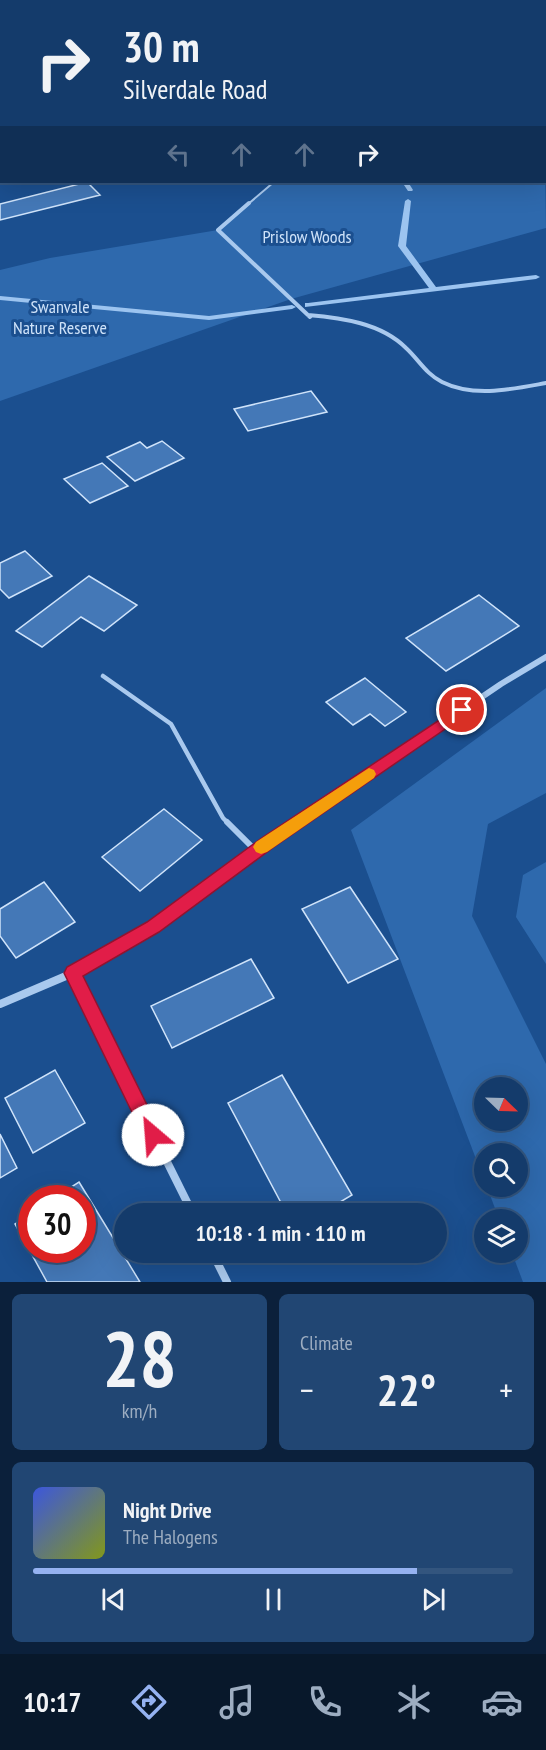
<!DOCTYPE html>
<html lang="en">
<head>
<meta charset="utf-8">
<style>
	body { margin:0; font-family:"PT Sans Narrow",sans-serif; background:#214673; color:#f1f3f6; height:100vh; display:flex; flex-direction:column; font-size:22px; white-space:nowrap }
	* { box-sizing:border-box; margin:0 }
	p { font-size:20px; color:#9dadc1 }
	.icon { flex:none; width:33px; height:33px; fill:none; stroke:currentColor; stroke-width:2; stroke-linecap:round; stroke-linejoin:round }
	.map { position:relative; height:1282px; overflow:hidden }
	.panel { display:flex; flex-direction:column; gap:12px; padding:12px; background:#0b203b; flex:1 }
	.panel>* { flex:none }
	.hud { position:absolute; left:0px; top:0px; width:546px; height:183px; box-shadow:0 6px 24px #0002,0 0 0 2px #33557e; background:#143b6b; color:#f1f3f6; overflow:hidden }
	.needle { width:39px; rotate:113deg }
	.controls { position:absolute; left:474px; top:1077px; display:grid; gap:12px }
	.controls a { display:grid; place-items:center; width:54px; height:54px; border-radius:50%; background:#143b6b; box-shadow:0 6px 24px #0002,0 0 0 2px #33557e; font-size:30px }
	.speed { position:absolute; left:18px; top:1185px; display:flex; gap:12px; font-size:30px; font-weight:700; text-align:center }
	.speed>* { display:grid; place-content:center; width:78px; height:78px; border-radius:50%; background:#143b6b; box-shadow:0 6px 24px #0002,0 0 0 2px #33557e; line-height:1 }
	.speed .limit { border:9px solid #d22; background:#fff; color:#111 }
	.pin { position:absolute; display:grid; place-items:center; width:51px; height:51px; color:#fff; margin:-26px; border:3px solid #fff; border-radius:50%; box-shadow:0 2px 6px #0007 }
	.me { position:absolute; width:66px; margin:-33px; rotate:333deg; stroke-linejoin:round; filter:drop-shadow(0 0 4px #0008) }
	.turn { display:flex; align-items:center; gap:21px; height:126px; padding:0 24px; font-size:27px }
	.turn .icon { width:78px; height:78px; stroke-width:2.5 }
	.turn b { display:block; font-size:42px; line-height:51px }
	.lanes { display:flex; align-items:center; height:57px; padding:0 24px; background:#0003; justify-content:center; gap:30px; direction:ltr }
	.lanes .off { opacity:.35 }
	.big { font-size:45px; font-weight:700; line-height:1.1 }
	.panel .card { flex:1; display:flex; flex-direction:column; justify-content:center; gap:9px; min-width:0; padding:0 21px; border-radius:9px; background:#214673 }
	.panel .dial { align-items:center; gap:0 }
	.dial b { font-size:78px; line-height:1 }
	.song { display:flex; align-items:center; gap:18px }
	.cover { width:72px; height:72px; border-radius:9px; background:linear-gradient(135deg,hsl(230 70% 55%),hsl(70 70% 35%)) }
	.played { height:6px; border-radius:3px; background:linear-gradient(90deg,#95b2f1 80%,#33557e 80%) }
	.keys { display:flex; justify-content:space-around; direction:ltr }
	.heat { display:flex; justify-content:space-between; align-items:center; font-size:33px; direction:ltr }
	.panel .tiles { flex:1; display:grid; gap:12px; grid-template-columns:1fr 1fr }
	.card:last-child { grid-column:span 2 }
	.trip { position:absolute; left:114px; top:1203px; width:333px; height:60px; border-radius:30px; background:#143b6b; box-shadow:0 6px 24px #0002,0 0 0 2px #33557e; font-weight:700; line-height:60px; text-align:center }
	.menu { display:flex; height:96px; justify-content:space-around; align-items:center; background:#08182b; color:#9dadc1 }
	.menu .icon { width:42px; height:42px }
	.menu .on { color:#95b2f1 }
	.menu b { font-size:27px; color:#f1f3f6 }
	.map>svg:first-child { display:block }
</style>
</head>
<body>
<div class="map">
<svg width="546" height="1282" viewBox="0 0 546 1282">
	<rect width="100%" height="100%" fill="#1b4f8f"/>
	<!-- green -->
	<path fill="#2e69ad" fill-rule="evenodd" d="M545 159 546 228 291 299 0 401V270L50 258 218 230 273 182H544Z
		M546 688V793L488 824 472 916 546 1064V1282H523L512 1253 518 1252V1220L499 1219 487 1187 518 1186V1154H484V1180L351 830ZM484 1088H518V1120H484Z
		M546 862V964L516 917 523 875Z"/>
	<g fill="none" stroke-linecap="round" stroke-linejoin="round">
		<!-- stream -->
		<path fill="#9cc4f0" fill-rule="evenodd" d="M402 182H408L413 190 412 191H408Z
			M408 199 411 201 406 246 436 287 536 275 540 277 536 279 305 307V303H308L429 288 398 246 405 201Z
			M0 296 209 316 292 305 296 307 292 309 209 320 0 300Z"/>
	</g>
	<!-- building -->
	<path fill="#4478b7" stroke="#cfe3fa" stroke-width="1.5" d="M87 182 100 195 0 220V204Z
		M311 391 327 412 248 431 234 409Z
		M162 441 184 458 135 481 107 457 140 442 147 448Z
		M102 463 128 486 90 503 64 479Z
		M25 551 52 576 9 598 0 589V563Z
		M89 576 137 605 104 631 81 617 42 647 16 631Z
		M479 595 519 626 446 671 406 638Z
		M365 678 406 712 385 726 370 714 353 725 326 702Z
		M164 809 202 840 140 891 102 857Z
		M44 882 75 922 16 958 0 936V909Z
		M350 887 398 959 348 983 302 909Z
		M251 959 274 998 172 1048 151 1006Z
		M55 1070 85 1123 33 1153 5 1098Z
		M282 1075 352 1195 320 1214H287L228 1103Z
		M0 1134 17 1168 0 1178Z
		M79 1182 140 1282H47L15 1224 32 1213V1250H82V1198H54Z"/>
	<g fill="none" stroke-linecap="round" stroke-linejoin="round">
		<!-- service-far3 -->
		<path stroke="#a9c9ee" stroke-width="2" d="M247 205 274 182"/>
		<!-- service-far2 -->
		<path stroke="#a9c9ee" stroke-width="4" d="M249 203 218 230 310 317
			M308 315C342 318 381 323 406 348 419 360 426 374 442 382 474 398 513 389 546 383"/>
		<!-- service-far1 -->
		<path stroke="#a9c9ee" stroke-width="4.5" d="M103 676 171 724 223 818 228 823"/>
		<!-- service -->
		<path stroke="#a9c9ee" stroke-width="6" d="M227 822 256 851"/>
		<!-- minor-far2 -->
		<path stroke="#a9c9ee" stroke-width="4" d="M241 2 243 0"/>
		<!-- minor-far1 -->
		<path stroke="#a9c9ee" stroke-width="6" d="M296 823 501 684 546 657"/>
		<!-- minor -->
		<path stroke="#a9c9ee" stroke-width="8" d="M73 973 193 1214
			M0 1004 73 973 153 927 298 822
			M212 1252 227 1282"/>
	</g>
	<!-- route -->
	<path fill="#e11d48" stroke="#92132f" stroke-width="1.5" d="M462 705 469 710 467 714 274 847 159 932 83 976 162 1135 159 1141 153 1144 146 1141 64 973 67 967 147 922 263 837Z"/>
	<!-- slow -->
	<path fill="#f59e0b" d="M369 768 374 770 376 774 374 778 267 852 261 854 256 852 253 847 256 842Z"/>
	<g text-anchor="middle" stroke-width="6" stroke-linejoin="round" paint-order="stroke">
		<!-- far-park labels -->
		<g font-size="18" fill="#cfe3fa" stroke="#1b4f8f">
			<text x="307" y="243">Prislow Woods</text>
			<text x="60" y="313">Swanvale<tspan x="60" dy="21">Nature Reserve</tspan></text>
		</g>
	</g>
</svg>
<div class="controls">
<a><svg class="needle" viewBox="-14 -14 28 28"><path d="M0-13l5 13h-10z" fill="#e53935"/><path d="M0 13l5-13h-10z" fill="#9dadc1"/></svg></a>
<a><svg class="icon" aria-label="search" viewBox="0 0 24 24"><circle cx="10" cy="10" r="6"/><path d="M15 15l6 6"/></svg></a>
<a><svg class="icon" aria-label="layers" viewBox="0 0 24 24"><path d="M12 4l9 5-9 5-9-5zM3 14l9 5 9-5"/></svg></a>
</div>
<div class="speed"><div class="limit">30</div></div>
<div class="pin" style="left:462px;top:710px;background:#d93025"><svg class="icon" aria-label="arrive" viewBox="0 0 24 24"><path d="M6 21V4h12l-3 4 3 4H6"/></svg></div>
<svg class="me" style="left:153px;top:1135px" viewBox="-20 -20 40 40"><circle r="19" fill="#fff"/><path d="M0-13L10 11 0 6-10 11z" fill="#e11d48"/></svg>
<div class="trip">10:18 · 1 min · 110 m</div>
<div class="hud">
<div class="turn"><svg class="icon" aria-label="right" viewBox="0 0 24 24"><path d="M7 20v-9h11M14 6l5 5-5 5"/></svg><div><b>30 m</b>Silverdale Road</div></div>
<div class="lanes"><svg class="icon off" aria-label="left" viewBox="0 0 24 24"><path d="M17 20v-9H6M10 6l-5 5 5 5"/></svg><svg class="icon off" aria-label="ahead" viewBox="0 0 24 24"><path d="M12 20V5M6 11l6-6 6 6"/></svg><svg class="icon off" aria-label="ahead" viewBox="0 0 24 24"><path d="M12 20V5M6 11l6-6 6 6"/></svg><svg class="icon" aria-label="right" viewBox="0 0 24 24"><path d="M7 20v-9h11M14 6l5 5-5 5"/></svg></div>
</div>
</div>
<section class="panel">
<div class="tiles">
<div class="card dial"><b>28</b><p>km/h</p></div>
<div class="card"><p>Climate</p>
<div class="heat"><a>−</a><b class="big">22°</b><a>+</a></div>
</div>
<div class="card">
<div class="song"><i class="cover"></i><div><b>Night Drive</b><p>The Halogens</p></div></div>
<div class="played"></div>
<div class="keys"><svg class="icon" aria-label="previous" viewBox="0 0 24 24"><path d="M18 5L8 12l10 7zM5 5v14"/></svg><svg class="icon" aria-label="pause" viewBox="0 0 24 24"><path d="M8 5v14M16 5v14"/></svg><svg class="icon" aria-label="next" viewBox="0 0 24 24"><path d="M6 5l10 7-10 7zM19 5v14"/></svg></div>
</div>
</div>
</section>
<nav class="menu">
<b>10:17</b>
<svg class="icon on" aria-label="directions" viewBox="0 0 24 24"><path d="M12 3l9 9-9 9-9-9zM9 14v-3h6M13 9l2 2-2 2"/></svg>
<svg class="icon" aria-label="music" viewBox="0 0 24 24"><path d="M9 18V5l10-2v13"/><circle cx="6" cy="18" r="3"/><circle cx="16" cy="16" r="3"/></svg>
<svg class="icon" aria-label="phone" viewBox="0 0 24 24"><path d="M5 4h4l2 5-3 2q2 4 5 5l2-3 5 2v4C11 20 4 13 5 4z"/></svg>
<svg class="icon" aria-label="climate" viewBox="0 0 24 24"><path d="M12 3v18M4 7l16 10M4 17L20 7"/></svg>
<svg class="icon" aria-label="car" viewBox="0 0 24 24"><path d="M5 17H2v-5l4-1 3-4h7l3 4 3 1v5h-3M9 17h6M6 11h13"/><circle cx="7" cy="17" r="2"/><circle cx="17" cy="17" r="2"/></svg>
</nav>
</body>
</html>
